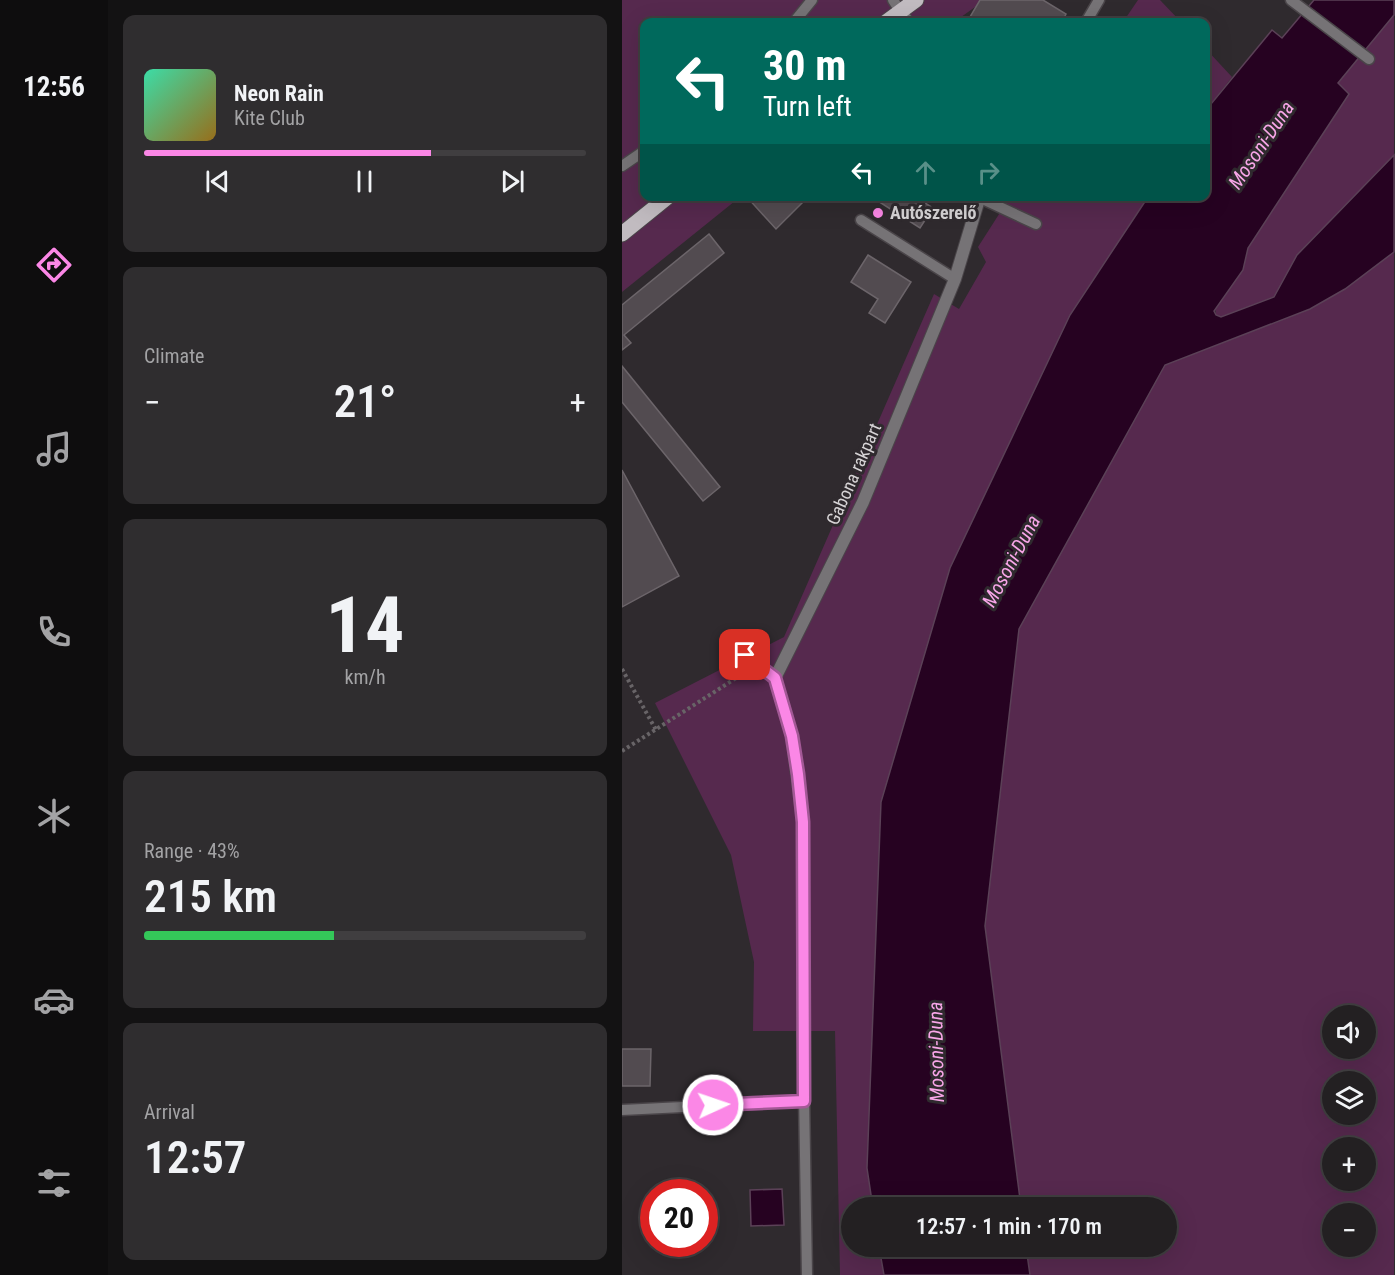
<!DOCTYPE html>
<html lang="en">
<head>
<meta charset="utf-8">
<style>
	body { margin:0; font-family:"Roboto Condensed",sans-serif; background:#2f2d2f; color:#f1f3f6; height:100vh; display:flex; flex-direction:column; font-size:22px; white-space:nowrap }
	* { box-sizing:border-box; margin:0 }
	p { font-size:20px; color:#a3a3a5 }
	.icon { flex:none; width:33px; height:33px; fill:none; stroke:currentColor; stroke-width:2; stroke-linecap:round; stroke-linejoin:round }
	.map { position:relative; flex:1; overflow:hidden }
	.details { display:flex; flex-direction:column; gap:15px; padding:15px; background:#131213; width:514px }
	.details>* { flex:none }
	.top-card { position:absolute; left:18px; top:18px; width:570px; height:183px; border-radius:12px; box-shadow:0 6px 24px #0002,0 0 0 2px #403e40; background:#00695c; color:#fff; overflow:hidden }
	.controls { position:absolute; left:700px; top:1005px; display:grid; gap:12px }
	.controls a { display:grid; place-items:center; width:54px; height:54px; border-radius:50%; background:#232022; box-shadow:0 6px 24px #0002,0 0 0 2px #403e40; font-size:30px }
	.speed { position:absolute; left:18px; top:1179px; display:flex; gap:12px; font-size:30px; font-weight:700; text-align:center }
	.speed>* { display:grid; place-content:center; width:78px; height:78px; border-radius:50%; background:#232022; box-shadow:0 6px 24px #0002,0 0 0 2px #403e40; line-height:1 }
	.speed .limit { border:9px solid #d22; background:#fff; color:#111 }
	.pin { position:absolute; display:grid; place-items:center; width:51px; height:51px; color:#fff; margin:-26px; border-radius:12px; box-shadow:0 3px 9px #0006 }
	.me { position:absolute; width:66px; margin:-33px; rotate:87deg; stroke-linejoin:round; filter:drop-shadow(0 0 4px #0008) }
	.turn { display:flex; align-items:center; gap:21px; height:126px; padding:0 24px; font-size:27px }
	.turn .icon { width:78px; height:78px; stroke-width:2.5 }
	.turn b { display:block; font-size:42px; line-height:51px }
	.lanes { display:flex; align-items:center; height:57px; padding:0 24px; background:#0003; justify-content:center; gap:30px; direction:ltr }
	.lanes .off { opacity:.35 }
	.big { font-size:45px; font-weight:600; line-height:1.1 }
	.details .widget { flex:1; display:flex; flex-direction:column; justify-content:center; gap:9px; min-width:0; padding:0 21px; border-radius:12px; background:#2f2d2f }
	.details .dial { align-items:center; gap:0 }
	.dial b { font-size:78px; line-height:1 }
	.song { display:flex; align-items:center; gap:18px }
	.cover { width:72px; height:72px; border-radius:9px; background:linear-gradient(135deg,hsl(160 70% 55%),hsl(40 70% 35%)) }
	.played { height:6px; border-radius:3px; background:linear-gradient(90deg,#fb87e6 65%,#403e40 65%) }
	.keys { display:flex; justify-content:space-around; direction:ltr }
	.heat { display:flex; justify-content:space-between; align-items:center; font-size:33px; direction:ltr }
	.charge { height:9px; border-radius:4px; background:linear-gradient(90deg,#34c759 43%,#403e40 0) }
	.trip { position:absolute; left:219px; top:1197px; width:336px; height:60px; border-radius:30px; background:#232022; box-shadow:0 6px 24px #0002,0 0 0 2px #403e40; font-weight:600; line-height:60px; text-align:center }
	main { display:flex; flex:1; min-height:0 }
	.menu { display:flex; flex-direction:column; width:108px; justify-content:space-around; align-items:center; background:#0e0d0e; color:#a3a3a5 }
	.menu .icon { width:42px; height:42px }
	.menu .active { color:#fb87e6 }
	.menu b { font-size:27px; color:#f1f3f6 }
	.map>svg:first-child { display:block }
</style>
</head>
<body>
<main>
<nav class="menu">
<b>12:56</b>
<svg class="icon active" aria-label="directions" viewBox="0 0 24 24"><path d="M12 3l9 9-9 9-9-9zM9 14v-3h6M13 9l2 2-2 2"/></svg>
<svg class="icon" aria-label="music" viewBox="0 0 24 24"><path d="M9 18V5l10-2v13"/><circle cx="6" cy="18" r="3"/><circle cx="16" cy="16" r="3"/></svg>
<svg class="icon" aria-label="phone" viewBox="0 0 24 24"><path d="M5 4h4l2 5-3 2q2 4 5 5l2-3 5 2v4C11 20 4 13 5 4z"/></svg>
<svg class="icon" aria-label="climate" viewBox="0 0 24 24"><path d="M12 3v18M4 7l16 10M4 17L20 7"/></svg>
<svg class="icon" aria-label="car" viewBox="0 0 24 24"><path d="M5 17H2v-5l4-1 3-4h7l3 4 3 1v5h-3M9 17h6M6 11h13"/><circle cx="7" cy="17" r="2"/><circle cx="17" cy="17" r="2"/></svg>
<svg class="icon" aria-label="filters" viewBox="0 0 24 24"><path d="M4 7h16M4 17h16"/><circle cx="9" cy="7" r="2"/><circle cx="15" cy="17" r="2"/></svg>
</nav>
<section class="details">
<div class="widget">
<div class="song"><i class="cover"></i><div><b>Neon Rain</b><p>Kite Club</p></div></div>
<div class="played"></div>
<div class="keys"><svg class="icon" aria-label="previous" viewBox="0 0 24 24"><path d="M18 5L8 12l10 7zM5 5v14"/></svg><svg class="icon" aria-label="pause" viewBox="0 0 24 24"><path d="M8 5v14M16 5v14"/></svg><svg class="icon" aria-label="next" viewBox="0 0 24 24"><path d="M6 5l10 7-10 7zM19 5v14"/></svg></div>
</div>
<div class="widget"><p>Climate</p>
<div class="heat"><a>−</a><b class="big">21°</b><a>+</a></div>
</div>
<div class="widget dial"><b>14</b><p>km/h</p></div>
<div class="widget"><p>Range · 43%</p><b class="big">215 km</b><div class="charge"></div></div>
<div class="widget"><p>Arrival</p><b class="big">12:57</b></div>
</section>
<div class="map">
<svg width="773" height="1275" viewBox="0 0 773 1275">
	<rect width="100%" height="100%" fill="#2f2a2e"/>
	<!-- green -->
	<path fill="#56294e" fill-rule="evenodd" d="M0 0H363L332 22H22V196L118 197 0 292Z
		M516 0H538L559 22H501Z
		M772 15V155L675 255 652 297 599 317 594 315 593 306 621 270 626 248 726 94 716 83Z
		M584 49 610 77 584 110Z
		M388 197H526L448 315 245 1168 251 1207 230 1208V1246L257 1247 262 1275H218L213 1031H131L132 962 109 855 33 703 162 637 312 294 337 309 364 262 356 247Z
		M772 252V1275H408L404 1247 544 1246V1208L399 1207 363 926 397 629 543 365 688 309 723 289ZM711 1016H744V1048H711ZM711 1082H744V1114H711ZM711 1148H744V1180H711ZM711 1214H744V1246H711Z"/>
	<!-- water -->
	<path fill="#260221" stroke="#5b4157" stroke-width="1.5" d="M692 0H772V15L716 83 727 94 626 248 621 270 592 311 594 315 599 317 652 297 675 255 772 155V252L723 289 688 309 543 365 397 629 363 926 399 1207 251 1208 245 1168 259 802 328 568 448 315 526 197 584 196V110L650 30 660 38Z
		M160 1189 162 1225 129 1226 128 1190Z
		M257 1247H404L408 1275H262Z"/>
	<!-- building -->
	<path fill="#524b50" stroke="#6c656a" stroke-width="1.5" d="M358 0H421L444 14 440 22H345Z
		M124 196H183L185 198 154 229Z
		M248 196H292L311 208 298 228Z
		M87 234 102 253 2 335 9 343 0 350V305Z
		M246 255 289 282 263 323 247 313 256 299 229 282Z
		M0 366 98 487 81 501 0 402Z
		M0 470 57 576 0 607Z
		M0 1049H29L28 1086H0Z"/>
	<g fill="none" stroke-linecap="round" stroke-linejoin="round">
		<!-- service casing -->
		<g stroke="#4a4549" stroke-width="13">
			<path id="service" d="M271 0 278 11
				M669 0 747 59
				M172 22 190 0
				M464 22 477 0
				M0 166 22 151
				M354 196 414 224
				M239 220 333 279
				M123 655 153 678
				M181 1035 185 1275
				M0 1110 182 1101"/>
		</g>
		<!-- minor casing -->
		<g stroke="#4a4549" stroke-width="14">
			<path id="minor" d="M278 11 286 22
				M181 1035V822L170 736 153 678 241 502 333 279 358 196"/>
		</g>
		<!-- primary casing -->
		<g stroke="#4a4549" stroke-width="17">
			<path id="primary" d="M264 22 294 0
				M0 234 47 196"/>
		</g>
		<!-- path -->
		<path stroke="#686467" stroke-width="4" stroke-dasharray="3 3" stroke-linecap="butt" d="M0 669 34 730
			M0 751 122 673"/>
		<!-- service -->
		<use href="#service" stroke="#767376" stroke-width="10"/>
		<!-- minor -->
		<use href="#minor" stroke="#767376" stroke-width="12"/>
		<!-- primary -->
		<use href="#primary" stroke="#c1bbc0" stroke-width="15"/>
	</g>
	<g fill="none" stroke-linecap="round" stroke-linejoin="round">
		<!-- route casing -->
		<g stroke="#a35896" stroke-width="15">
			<path id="route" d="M91 1105 182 1101 181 822 176 774 170 736 153 678 123 655"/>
		</g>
		<!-- route -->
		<use href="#route" stroke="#fb87e6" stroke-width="10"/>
	</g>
	<!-- markers -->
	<circle fill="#fb87e6" stroke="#2f2a2e" stroke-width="2" cx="256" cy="213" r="6"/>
	<g text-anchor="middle" stroke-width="6" stroke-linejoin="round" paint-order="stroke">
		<!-- poi labels -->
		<g font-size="18" font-weight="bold" fill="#d7d4d6" stroke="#2f2a2e" text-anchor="start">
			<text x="268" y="219">Autószerelő</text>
		</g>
		<!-- street labels -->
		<g font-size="18" fill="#d7d4d6" stroke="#2f2a2e">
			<text transform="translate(232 474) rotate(-66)" y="6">Gabona rakpart</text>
		</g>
		<!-- water labels -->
		<g font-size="20" font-style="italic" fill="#f8a6e8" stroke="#2f2a2e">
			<text transform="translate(639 145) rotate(-56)" y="7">Mosoni-Duna</text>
			<text transform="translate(389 561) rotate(-62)" y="7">Mosoni-Duna</text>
			<text transform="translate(314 1052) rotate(-91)" y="7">Mosoni-Duna</text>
		</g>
	</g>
</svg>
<div class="controls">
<a><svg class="icon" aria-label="sound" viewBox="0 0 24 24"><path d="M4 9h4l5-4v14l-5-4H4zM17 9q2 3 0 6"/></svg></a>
<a><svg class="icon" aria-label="layers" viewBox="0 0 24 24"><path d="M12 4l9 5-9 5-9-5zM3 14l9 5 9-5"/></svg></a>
<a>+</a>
<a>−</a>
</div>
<div class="speed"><div class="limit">20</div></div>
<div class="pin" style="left:123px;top:655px;background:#d93025"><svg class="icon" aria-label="arrive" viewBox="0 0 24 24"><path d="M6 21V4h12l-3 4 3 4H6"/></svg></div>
<svg class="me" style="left:91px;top:1105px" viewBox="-20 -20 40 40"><circle r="17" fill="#fb87e6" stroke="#fff" stroke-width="3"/><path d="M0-11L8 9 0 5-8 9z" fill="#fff"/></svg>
<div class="trip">12:57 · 1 min · 170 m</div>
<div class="top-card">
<div class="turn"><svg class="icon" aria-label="left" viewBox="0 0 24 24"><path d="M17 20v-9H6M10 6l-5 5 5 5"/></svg><div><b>30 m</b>Turn left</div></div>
<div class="lanes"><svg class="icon" aria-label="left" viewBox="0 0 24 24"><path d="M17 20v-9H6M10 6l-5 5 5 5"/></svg><svg class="icon off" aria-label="ahead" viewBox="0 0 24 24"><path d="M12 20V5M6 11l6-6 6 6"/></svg><svg class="icon off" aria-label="right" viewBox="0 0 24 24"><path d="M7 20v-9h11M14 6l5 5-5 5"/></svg></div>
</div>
</div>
</main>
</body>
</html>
